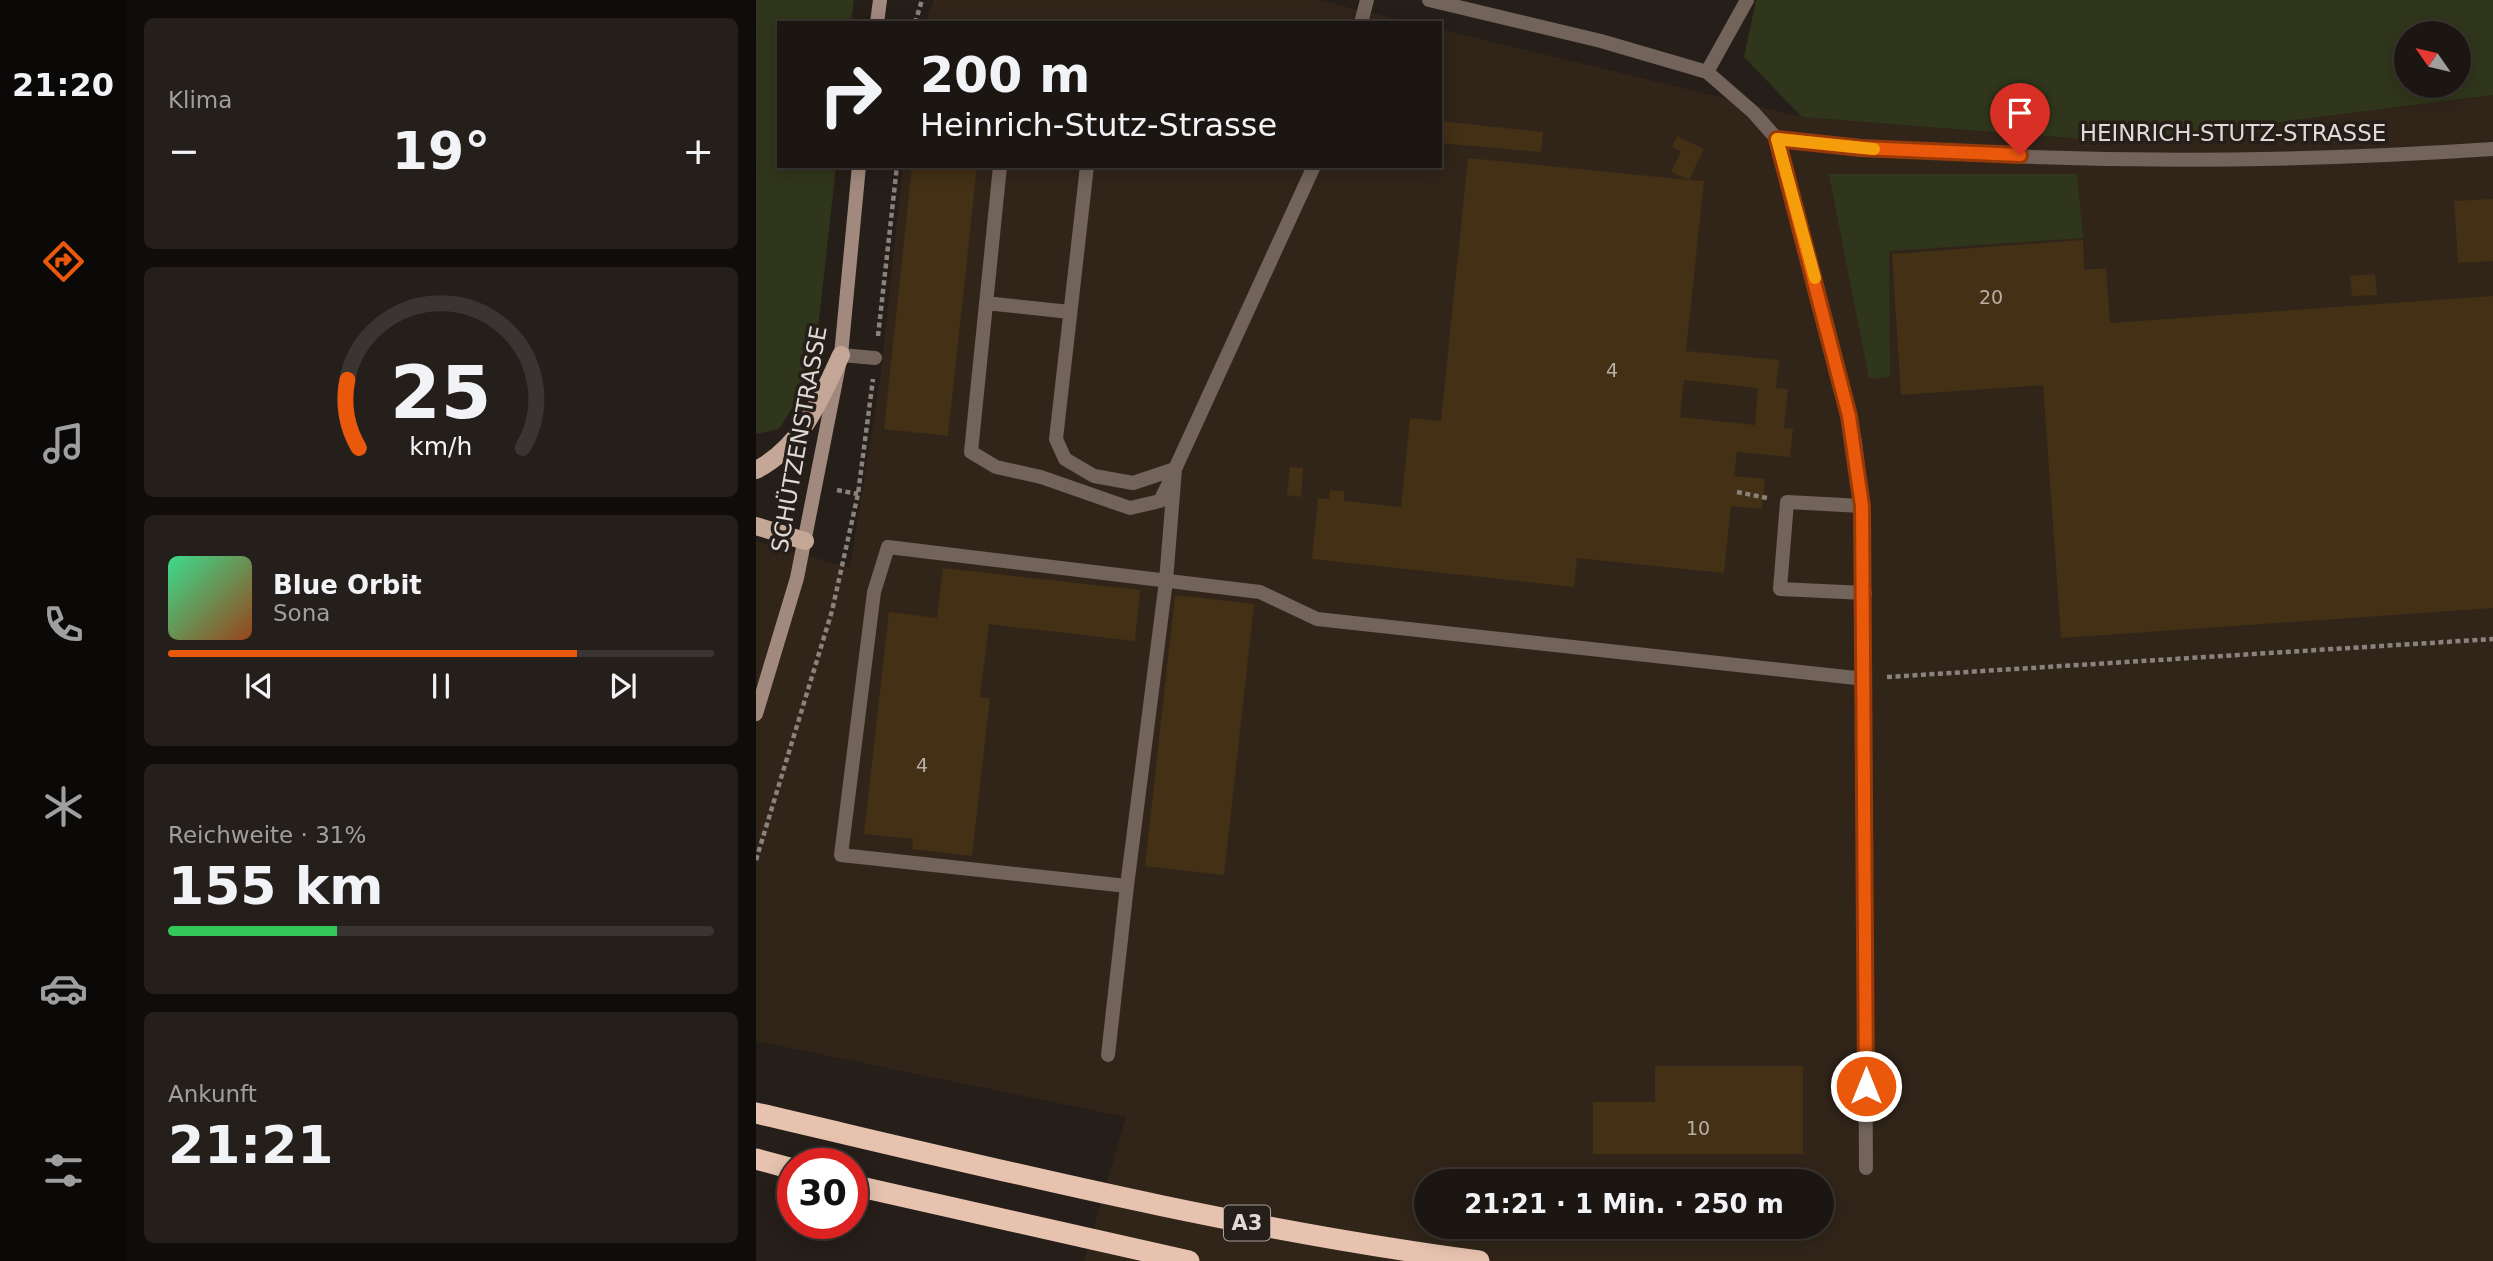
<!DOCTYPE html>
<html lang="de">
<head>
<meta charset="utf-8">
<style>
	body { margin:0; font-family:"DejaVu Sans",sans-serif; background:#251f1b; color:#f1f3f6; height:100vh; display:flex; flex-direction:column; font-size:26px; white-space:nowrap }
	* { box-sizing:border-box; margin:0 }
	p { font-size:23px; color:#a09f9f }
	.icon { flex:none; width:38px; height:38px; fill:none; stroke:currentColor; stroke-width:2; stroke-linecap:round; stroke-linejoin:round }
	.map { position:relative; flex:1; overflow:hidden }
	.drawer { display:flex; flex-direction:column; gap:18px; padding:18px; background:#0f0c0a; width:630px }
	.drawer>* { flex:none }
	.banner { position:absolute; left:21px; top:21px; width:665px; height:147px; border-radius:0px; box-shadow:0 4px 18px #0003,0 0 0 2px #3a3532; background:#1c1612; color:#f1f3f6; overflow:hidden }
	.needle { width:46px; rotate:304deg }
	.fabs { position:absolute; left:1638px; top:21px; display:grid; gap:14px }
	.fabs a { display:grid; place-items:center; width:77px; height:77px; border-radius:50%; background:#1c1612; box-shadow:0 4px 18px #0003,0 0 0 2px #3a3532; font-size:35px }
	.speed { position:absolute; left:21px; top:1148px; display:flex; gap:14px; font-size:35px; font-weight:700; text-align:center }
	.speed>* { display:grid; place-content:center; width:91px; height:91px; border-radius:50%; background:#1c1612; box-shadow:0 4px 18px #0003,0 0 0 2px #3a3532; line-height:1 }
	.speed .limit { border:10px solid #d22; background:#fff; color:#111 }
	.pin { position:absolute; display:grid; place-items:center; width:60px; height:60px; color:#fff; margin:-72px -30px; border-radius:50% 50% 50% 0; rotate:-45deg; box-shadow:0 0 7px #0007 }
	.pin .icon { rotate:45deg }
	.me { position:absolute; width:77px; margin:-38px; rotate:0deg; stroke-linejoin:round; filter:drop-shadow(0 0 5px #0008) }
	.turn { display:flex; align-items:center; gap:24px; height:147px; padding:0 28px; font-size:32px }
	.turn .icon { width:91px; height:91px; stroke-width:2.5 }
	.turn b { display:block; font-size:49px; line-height:60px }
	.big { font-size:52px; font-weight:700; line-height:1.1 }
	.drawer .tile { flex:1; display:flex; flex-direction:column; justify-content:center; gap:10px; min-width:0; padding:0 24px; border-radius:10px; background:#251f1b }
	.drawer .dial { align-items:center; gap:0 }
	.dial svg { height:182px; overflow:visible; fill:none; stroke:#3a3532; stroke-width:7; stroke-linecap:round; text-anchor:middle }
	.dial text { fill:#f1f3f6; stroke:none }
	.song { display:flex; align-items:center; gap:21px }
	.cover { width:84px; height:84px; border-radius:10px; background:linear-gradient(135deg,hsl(150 70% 55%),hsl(20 70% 35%)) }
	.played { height:7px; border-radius:4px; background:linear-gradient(90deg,#ea580c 75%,#3a3532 75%) }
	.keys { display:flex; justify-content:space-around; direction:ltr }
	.heat { display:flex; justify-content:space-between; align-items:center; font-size:38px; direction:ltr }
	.charge { height:10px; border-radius:5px; background:linear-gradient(90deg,#34c759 31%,#3a3532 0) }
	.trip { position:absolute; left:658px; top:1169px; width:420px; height:70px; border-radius:35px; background:#1c1612; box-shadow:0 4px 18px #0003,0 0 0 2px #3a3532; font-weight:700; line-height:70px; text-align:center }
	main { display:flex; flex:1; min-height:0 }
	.tab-bar { display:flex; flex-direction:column; width:126px; justify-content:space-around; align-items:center; background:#0b0907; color:#a09f9f }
	.tab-bar .icon { width:49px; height:49px }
	.tab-bar .current { color:#ea580c }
	.tab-bar b { font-size:32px; color:#f1f3f6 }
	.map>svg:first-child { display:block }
</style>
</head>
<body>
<main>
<nav class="tab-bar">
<b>21:20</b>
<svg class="icon current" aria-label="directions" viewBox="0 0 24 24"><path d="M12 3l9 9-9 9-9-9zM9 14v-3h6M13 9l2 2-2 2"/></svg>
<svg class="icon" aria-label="music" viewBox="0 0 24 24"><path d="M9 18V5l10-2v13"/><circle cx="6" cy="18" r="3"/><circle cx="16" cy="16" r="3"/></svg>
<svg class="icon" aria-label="phone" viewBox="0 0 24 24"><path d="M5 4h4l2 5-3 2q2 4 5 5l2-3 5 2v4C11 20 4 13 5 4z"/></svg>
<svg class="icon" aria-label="climate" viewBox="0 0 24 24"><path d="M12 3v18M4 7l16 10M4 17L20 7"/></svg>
<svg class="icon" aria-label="car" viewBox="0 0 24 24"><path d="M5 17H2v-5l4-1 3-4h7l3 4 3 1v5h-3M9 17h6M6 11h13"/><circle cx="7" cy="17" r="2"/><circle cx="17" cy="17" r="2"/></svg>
<svg class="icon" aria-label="filters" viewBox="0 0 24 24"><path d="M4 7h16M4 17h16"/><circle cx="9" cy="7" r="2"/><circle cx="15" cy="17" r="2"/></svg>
</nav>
<section class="drawer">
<div class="tile"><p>Klima</p>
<div class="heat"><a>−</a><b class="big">19°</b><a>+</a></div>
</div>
<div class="tile dial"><svg viewBox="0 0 100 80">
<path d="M14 69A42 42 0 1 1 86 69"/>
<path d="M14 69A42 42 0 0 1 9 39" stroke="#ea580c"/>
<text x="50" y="56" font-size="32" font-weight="700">25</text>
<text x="50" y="72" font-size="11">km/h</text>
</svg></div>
<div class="tile">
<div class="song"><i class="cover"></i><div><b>Blue Orbit</b><p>Sona</p></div></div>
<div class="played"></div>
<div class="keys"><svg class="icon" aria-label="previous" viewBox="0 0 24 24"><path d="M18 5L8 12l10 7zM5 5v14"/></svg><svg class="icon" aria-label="pause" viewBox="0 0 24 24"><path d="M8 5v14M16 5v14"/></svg><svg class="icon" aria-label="next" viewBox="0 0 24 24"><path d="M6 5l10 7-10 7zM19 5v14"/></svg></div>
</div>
<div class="tile"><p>Reichweite · 31%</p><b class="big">155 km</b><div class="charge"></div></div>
<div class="tile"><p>Ankunft</p><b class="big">21:21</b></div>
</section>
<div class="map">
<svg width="1737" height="1261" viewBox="0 0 1737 1261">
	<rect width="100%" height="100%" fill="#261e18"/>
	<!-- built -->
	<path fill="#31251a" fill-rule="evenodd" d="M178 0H563L657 23H169Z
		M684 29 1046 117 1365 142 1737 95V1261H328L370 1117 0 1041V541L94 568 124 380 147 166H684ZM670 1181H1066V1227H670Z"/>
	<!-- green -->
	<path fill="#30361b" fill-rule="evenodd" d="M0 0H98L95 23H23V166H80L57 374 23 429 0 434Z
		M1000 0H1737V95L1365 142 1046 117 988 57ZM1703 33V86H1650V33Z
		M1073 174H1321L1327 238 1133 251 1134 377 1113 379Z"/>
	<!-- building -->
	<path fill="#433015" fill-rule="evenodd" d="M684 121 787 132 785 152 684 143Z
		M921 136 948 149 933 180 948 181 930 351 1023 360 1020 388 1032 389 1028 428 1037 429 1034 457 981 452 978 476 1009 479 1006 509 975 506 968 573 821 558 818 587 556 559 562 498 573 499 574 490 588 491V501L645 507 654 418 685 421 712 158 933 180 915 172 925 151 916 147ZM928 380 1002 388 999 425 924 417Z
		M156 166H221L192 436 128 429Z
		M1737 199V261L1702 263 1698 201Z
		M1327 240 1328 270 1350 268 1354 323 1737 296V608L1305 638 1287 385 1145 395 1136 254Z
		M1619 274 1621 295 1596 296 1594 276Z
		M534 467 547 468 545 497 531 495Z
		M187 568 384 590 379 641 233 624 224 697 234 698 216 856 156 849 157 839 108 834 133 612 181 618Z
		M419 595 498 604 468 875 389 866Z
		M899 1066H1047V1154H837V1102H899Z"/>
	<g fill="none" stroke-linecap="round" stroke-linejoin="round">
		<!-- path -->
		<path stroke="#89827d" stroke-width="4.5" stroke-dasharray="5 3.5" stroke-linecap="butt" d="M159 23 166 0
			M122 336 141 166
			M81 490 102 494
			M981 492 1011 498
			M1131 677 1737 639
			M0 860 76 611 102 494 117 379"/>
		<!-- service -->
		<path stroke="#72635b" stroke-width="14" d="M605 23 611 0
			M951 72 991 0
			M244 166 215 452 240 467 285 477 374 508 404 501 416 477
			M331 166 300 439 309 459 338 476 377 483 419 469
			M230 303 314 312
			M85 355 119 358
			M1106 506 1031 502 1024 589 1109 593
			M371 886 410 581 419 469 558 166
			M352 1055 371 886 85 855 118 592 132 547 504 592 561 619 1109 679"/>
		<!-- minor -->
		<path stroke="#72635b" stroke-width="14" d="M673 0 845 41 951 72 997 112 1021 139C1258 164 1499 165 1737 149
			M1021 139 1099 442 1106 506 1110 1168"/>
		<!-- secondary -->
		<path stroke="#a1897d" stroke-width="14" d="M121 23 124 0
			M0 714 41 578 85 355 103 166"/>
		<!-- primary -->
		<path stroke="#c5a797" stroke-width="18" d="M0 470C46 446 64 400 85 355
			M0 526 49 541"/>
		<!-- motorway -->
		<path stroke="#e7c2af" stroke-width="21" d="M0 1113C240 1169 479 1229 723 1261
			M0 1159 37 1169
			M96 1185 433 1261"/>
	</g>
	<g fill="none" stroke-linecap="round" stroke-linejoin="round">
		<!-- route casing -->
		<g stroke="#983908" stroke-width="18">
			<path id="route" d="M1110 1086 1106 506 1093 416 1021 139 1105 148 1264 155"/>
		</g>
		<!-- route -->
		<use href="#route" stroke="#ea580c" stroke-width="12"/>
		<!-- slow -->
		<path stroke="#f59e0b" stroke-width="12" d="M1059 278 1021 139 1118 149"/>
	</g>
	<g text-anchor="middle" stroke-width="7" stroke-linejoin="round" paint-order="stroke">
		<!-- number labels -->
		<g font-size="19" fill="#b8b0a6">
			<text x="1235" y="304">20</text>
			<text x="856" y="377">4</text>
			<text x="166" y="772">4</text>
			<text x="942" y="1135">10</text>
		</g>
		<!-- shield labels -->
		<rect fill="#261e18" stroke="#a8a29d" stroke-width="2" x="468" y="1205.5" width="46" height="35" rx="5"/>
		<g font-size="21" font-weight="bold" fill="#dfdad6">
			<text x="491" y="1230">A3</text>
		</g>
		<!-- street labels -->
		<g font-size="23" fill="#dfdad6" stroke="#261e18">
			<text x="1477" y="141">HEINRICH-STUTZ-STRASSE</text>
			<text transform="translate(43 439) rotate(-80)" y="8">SCHÜTZENSTRASSE</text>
		</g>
	</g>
</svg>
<div class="fabs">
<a><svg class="needle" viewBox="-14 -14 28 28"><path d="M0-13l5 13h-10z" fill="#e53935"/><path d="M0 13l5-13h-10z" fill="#a09f9f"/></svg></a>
</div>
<div class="speed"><div class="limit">30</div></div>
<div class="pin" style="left:1264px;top:155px;background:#d93025"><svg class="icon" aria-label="arrive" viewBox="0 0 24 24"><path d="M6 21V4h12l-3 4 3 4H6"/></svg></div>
<svg class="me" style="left:1110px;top:1086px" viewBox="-20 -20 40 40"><circle r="17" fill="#ea580c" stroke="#fff" stroke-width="3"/><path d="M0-11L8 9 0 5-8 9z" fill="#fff"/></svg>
<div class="trip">21:21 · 1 Min. · 250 m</div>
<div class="banner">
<div class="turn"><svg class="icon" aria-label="right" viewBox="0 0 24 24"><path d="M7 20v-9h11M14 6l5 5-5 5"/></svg><div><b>200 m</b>Heinrich-Stutz-Strasse</div></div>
</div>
</div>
</main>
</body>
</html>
